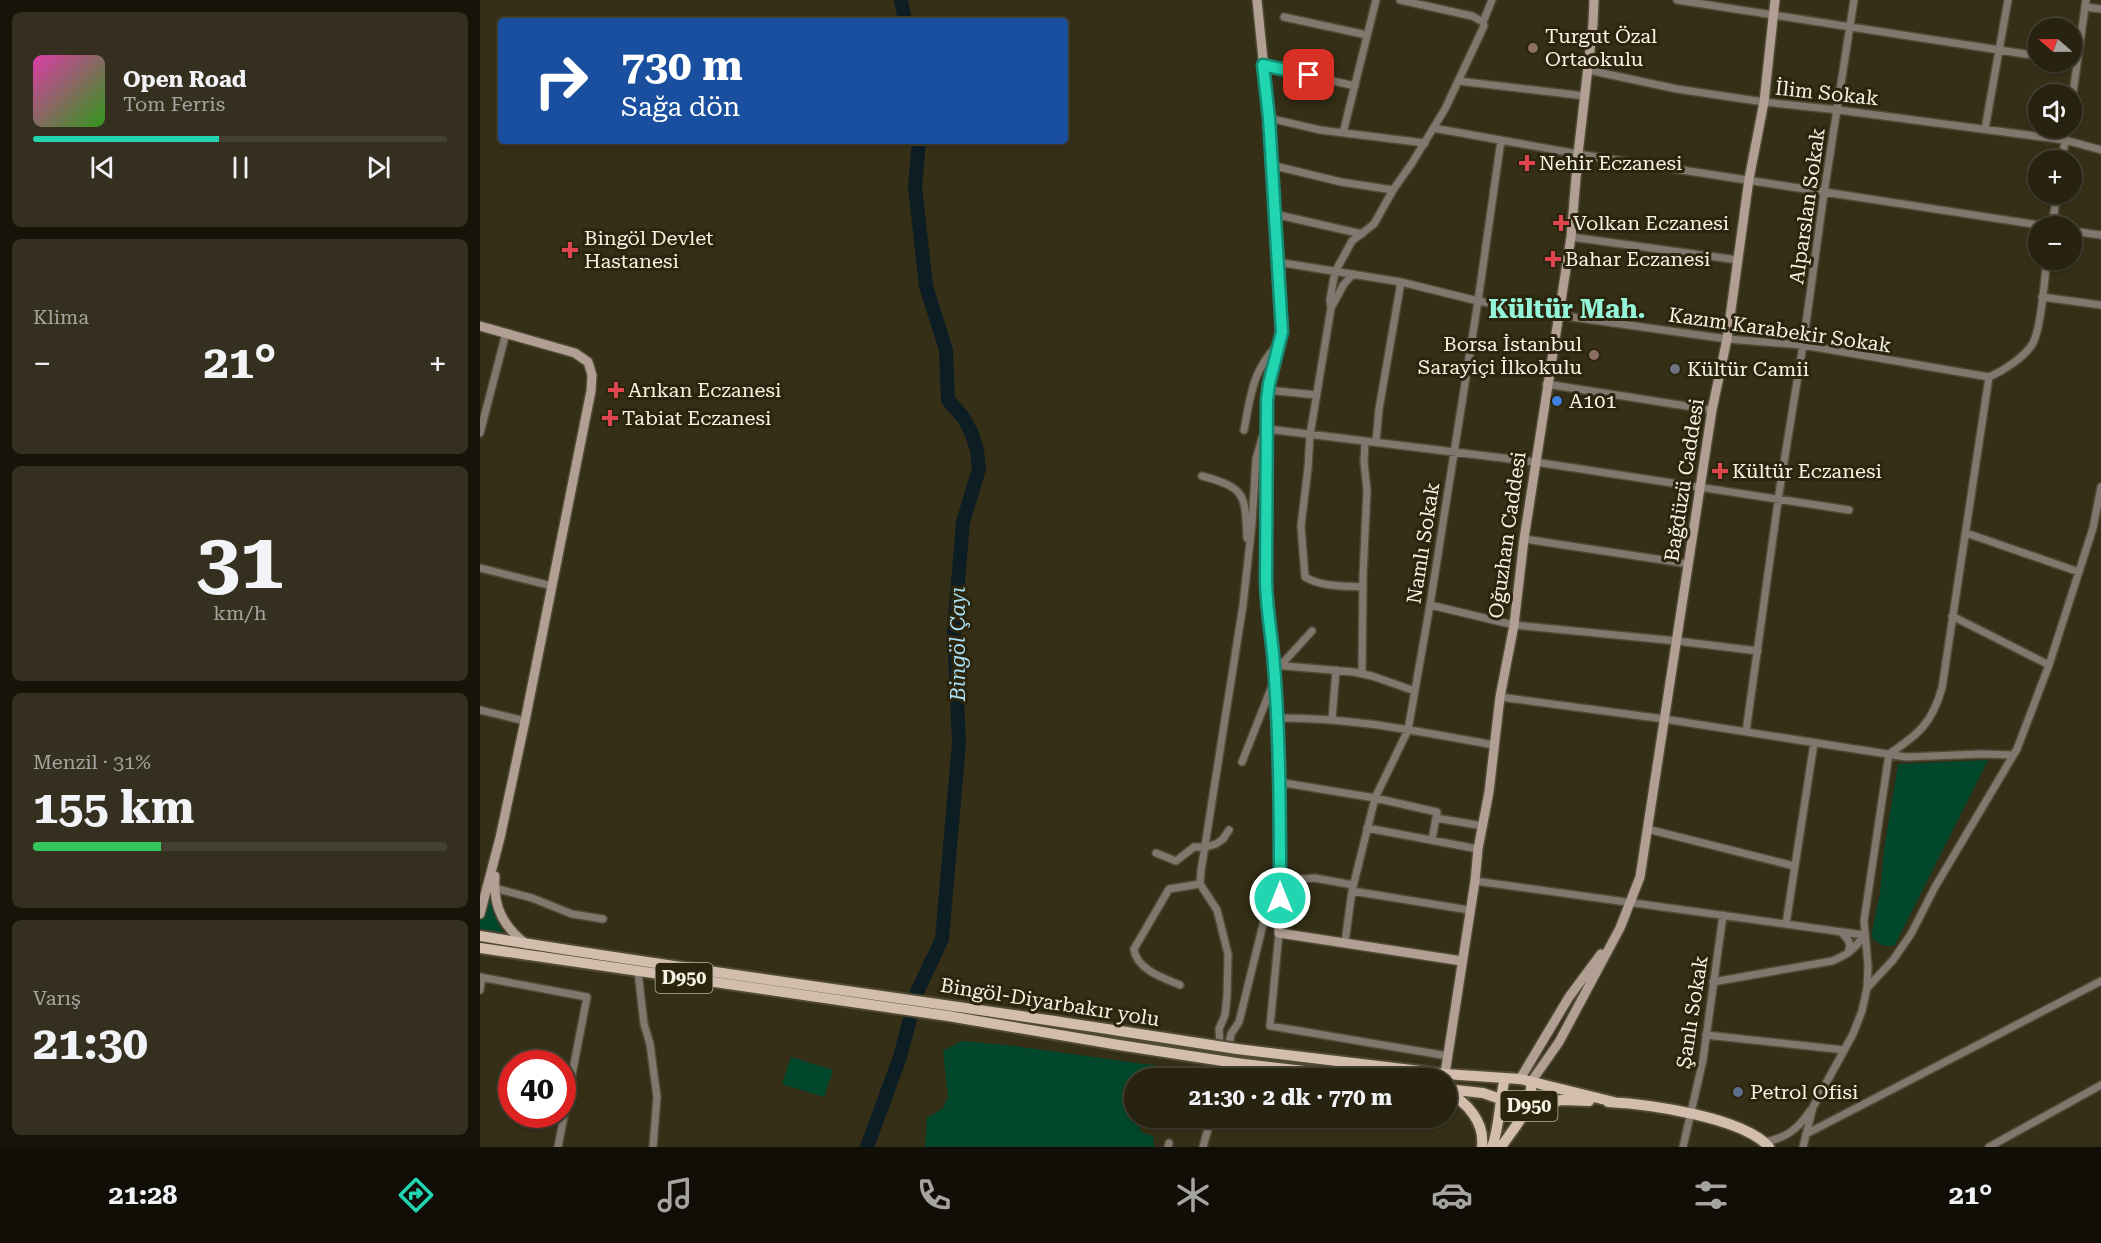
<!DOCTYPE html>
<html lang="tr">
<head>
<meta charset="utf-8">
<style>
	body { margin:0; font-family:"Roboto Serif",serif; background:#342f1f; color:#f1f3f6; height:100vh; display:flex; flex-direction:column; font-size:22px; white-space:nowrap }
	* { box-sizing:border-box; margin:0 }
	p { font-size:20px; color:#a5a49f }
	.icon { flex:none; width:33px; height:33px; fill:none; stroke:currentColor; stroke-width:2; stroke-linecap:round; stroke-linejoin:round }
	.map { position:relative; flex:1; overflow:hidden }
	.side { display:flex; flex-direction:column; gap:12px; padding:12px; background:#161309; width:480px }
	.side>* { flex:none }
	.top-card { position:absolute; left:18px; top:18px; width:570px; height:126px; border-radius:6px; box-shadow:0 2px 4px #0004,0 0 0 2px #444031; background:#1a4fa0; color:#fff; overflow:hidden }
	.needle { width:39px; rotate:290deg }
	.tools { position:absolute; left:1548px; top:18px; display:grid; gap:12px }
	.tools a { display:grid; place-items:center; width:54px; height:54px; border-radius:50%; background:#282311; box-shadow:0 2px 4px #0004,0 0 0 2px #444031; font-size:30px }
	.speed { position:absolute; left:18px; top:1050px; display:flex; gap:12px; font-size:30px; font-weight:700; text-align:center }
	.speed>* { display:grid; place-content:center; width:78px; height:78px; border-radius:50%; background:#282311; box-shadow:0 2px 4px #0004,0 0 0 2px #444031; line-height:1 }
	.speed .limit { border:9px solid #d22; background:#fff; color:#111 }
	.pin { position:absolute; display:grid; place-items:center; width:51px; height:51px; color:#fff; margin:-26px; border-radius:12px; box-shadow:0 3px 9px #0006 }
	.me { position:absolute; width:66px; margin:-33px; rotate:0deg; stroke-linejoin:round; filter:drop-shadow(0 0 4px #0008) }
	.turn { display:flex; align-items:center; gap:21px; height:126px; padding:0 24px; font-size:27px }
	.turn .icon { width:78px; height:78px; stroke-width:2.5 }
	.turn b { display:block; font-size:42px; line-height:51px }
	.big { font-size:45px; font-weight:700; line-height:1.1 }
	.side .widget { flex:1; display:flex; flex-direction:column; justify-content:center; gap:9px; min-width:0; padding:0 21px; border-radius:9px; background:#342f1f }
	.side .dial { align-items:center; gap:0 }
	.dial b { font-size:78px; line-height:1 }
	.song { display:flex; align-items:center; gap:18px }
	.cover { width:72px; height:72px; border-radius:9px; background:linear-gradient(135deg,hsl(320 70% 55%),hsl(110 70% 35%)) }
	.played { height:6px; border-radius:3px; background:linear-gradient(90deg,#20d5b0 45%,#444031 45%) }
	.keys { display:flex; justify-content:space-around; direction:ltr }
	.heat { display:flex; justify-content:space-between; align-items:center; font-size:33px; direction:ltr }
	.charge { height:9px; border-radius:4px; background:linear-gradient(90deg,#34c759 31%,#444031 0) }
	.trip { position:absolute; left:644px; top:1068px; width:333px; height:60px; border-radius:30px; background:#282311; box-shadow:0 2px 4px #0004,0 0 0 2px #444031; font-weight:700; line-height:60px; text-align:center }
	.dock { display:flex; height:96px; justify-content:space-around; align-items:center; background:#100e07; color:#a5a49f }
	.dock .icon { width:42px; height:42px }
	.dock .active { color:#20d5b0 }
	.dock b { font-size:27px; color:#f1f3f6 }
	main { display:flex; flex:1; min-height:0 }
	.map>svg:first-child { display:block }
</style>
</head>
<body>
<main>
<section class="side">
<div class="widget">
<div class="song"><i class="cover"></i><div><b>Open Road</b><p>Tom Ferris</p></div></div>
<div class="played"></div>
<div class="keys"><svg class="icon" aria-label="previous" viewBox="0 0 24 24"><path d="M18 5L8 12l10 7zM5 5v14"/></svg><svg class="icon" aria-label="pause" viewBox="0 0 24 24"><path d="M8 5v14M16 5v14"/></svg><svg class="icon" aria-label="next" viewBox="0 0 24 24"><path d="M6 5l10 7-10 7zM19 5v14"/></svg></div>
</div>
<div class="widget"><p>Klima</p>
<div class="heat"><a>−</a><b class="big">21°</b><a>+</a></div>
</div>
<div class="widget dial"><b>31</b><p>km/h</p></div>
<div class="widget"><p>Menzil · 31%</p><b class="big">155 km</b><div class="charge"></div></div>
<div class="widget"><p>Varış</p><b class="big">21:30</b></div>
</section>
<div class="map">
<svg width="1621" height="1147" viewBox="0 0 1621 1147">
	<rect width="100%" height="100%" fill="#352f17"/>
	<!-- green -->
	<path fill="#00472b" d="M1508 760 1415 945C1405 949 1398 943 1391 937L1400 893 1404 850 1418 764Z
		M11 886 14 914 24 935 0 931V921L7 908Z
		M482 1041 535 1046 686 1067V1078H654V1118H662L659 1124 661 1132 673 1136 674 1147H445L447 1118 463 1108 468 1097 463 1051Z
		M311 1057 353 1070 344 1097 302 1084Z"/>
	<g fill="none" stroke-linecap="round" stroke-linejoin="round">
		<!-- river -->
		<path stroke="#0d1d24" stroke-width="14" d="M421 0 425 21
			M387 1147 420 1057 437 992 462 939 479 743 474 631 483 522 499 469 497 450 491 432 483 417 468 400 466 350 446 286 435 187 439 141"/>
		<!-- street casing -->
		<g stroke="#504a34" stroke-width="10">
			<path id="street" d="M1197 0 1558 56
				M1605 7 1621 9
				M804 17 887 35
				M1003 22 1012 0
				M783 65 875 86
				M1108 70 1197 89 1284 102 1358 110 1585 140 1621 150
				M978 81 1105 96
				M1592 100 1606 0
				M789 118 840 130 945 143
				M953 128 1098 154 1565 226
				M1505 129 1528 0
				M863 133 896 0
				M1582 160 1587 128
				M791 165 861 182 913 190
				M794 214 882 234
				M1572 226 1577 194
				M1592 231 1621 235
				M1091 237 1258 260
				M797 262 921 282 998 301 1077 315 1247 339 1323 345 1509 377C1523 371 1545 357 1553 343 1562 324 1564 281 1567 260
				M1562 297 1621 305
				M852 306 864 284 873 274
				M1066 384 1232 410
				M788 390 836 395
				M764 430C771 394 772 371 799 343
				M0 433 26 333
				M896 442 899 409 921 282
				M722 476C766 488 765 494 767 538
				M1486 533 1599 572
				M1044 539 1209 564
				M0 568 72 586
				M883 587C865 586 841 587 825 577L821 526 828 468 830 435 851 308 850 299 855 272 872 241 894 224 913 190 932 163 965 109 1004 26 1003 22 992 16 920 0
				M950 605 1034 625 1197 641 1278 651
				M1472 616 1569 665
				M794 665 874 672 892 676 935 691
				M801 665 832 631
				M882 674 883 576 887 490 884 462 885 441
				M1020 697 1184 719 1426 757 1501 754 1533 755
				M0 710 45 721
				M796 718C871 717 940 732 1014 745
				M852 719 856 670
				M1266 732 1300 487 1323 345 1344 193 1374 0
				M762 762 794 681
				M798 782 895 798 957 812 952 840
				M956 818 1003 826
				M887 828 998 849
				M1167 829 1314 866
				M676 853 696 861 714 847H726L736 844 743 839 749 830
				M995 881 1384 935C1375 949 1367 955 1352 961L1233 982
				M14 888 52 898 92 914 123 919
				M872 891 989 910
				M1306 924 1334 743
				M1361 932C1368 939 1372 943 1368 953
				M799 933 790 1026 968 1056
				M865 942 872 891 895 798 928 730 950 605 998 301 1021 140
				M158 972 164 1024 170 1044 177 1097 173 1147
				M0 977 107 997 78 1147
				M700 985C683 978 656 969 654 949L689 889 720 884
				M1387 988 1413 960 1431 934 1455 887 1537 749 1569 665 1613 528 1621 487
				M0 990 2 977
				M1226 1035 1364 1050
				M745 1065 751 1034 759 1022 789 900 800 881 835 878 873 885
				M742 1078 739 1029 745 1015 747 997 748 954 737 910 720 884 721 871 763 605 772 524 776 459 782 438 787 429 1055 462 1369 510
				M1326 1134 1621 981
				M1285 1142C1306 1138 1318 1129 1330 1111
				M688 1147 689 1143
				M723 1147 731 1118
				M1203 1147 1223 1060 1243 915
				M1323 1147 1333 1107 1373 1034 1382 1011 1387 988 1388 966 1384 921 1409 754C1439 734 1452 723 1462 688L1509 377
				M1509 1147 1621 1085"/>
		</g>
		<!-- secondary casing -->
		<g stroke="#504a34" stroke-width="12">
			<path id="secondary" d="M777 0 789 118 802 332 789 384 787 400 786 599 794 665 799 814V933L982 961
				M0 326 95 353 108 362 112 375 111 391 45 721 20 838 0 914
				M15 876C13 906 22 925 46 944
				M965 1074 995 881 998 849 1009 792 1020 697 1034 625 1044 539 1091 237 1098 154 1113 24 1114 0
				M1040 1079 1089 997 1121 954
				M1051 1082 1079 1042 1140 928 1160 877 1232 410 1247 339 1269 179 1284 102 1295 0"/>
		</g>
		<!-- primary casing -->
		<g stroke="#504a34" stroke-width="14">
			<path id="primary" d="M0 936C213 971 427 998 640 1031
				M0 948 468 1016 639 1045
				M757 1049 965 1074 1040 1079 1134 1102
				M756 1063 885 1078
				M966 1089 1003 1093 1035 1104 1049 1106 1082 1100 1109 1101
				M966 1091C987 1102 1005 1122 1002 1147
				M1128 1102C1167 1104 1263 1117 1289 1147
				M1012 1147C1020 1126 1019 1101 1025 1078
				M1021 1147C1035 1126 1053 1109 1051 1082"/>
		</g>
		<!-- street -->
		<use href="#street" stroke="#81776e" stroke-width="7"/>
		<!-- secondary -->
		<use href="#secondary" stroke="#b09f92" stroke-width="9"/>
		<!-- primary -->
		<use href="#primary" stroke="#d3bead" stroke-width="10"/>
		<!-- primary-bridge casing -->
		<g stroke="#504a34" stroke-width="14" stroke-linecap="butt">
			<path id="primary-bridge" d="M640 1031 757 1049
				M639 1045 756 1063"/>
		</g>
		<!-- primary-bridge -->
		<use href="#primary-bridge" stroke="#d3bead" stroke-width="10"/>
	</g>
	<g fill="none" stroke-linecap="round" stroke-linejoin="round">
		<!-- route casing -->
		<g stroke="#158a72" stroke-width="15">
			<path id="route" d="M800 898C800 821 800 742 794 665 792 636 786 608 786 578L787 400 789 384 802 332 789 118 783 65 829 75"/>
		</g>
		<!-- route -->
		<use href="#route" stroke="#20d5b0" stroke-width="10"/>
	</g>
	<!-- markers -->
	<g fill="#8d6e63" stroke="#2b250d" stroke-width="2">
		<circle cx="1053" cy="48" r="6"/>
		<circle cx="1114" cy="355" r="6"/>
	</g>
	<g fill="#e0444e" stroke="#2b250d" stroke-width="2">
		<path d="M1044 154h6v6h6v6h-6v6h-6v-6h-6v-6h6z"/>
		<path d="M1078 214h6v6h6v6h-6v6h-6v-6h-6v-6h6z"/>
		<path d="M87 241h6v6h6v6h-6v6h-6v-6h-6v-6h6z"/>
		<path d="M1070 250h6v6h6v6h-6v6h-6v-6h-6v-6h6z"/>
		<path d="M133 381h6v6h6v6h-6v6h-6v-6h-6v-6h6z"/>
		<path d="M127 409h6v6h6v6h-6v6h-6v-6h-6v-6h6z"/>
		<path d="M1237 462h6v6h6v6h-6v6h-6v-6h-6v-6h6z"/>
	</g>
	<circle fill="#6b7280" stroke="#2b250d" stroke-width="2" cx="1195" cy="369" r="6"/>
	<circle fill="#3f7fe0" stroke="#2b250d" stroke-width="2" cx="1077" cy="401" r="6"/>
	<circle fill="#5c6f8a" stroke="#2b250d" stroke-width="2" cx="1258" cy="1092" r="6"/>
	<g text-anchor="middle" stroke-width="6" stroke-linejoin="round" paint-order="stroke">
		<!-- shield labels -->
		<g fill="#2b250d" stroke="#b9b5a4" stroke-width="1.5">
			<rect x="175.5" y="963" width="57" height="30" rx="4.5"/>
			<rect x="1020.5" y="1091" width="57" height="30" rx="4.5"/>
		</g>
		<g font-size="18" font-weight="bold" fill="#f6f3e4">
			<text x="204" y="984">D950</text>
			<text x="1049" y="1112">D950</text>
		</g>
		<!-- poi labels -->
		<g font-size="20" fill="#f6f3e4" stroke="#2b250d" text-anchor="start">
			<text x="1065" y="43">Turgut Özal<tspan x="1065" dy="23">Ortaokulu</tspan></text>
			<text x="1059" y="170">Nehir Eczanesi</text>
			<text x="1093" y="230">Volkan Eczanesi</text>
			<text x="104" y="245">Bingöl Devlet<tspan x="104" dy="23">Hastanesi</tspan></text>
			<text x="1085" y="266">Bahar Eczanesi</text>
			<text x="1102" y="351" text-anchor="end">Borsa İstanbul<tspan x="1102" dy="23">Sarayiçi İlkokulu</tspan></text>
			<text x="1207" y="376">Kültür Camii</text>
			<text x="148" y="397">Arıkan Eczanesi</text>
			<text x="1089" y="408">A101</text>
			<text x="142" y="425">Tabiat Eczanesi</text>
			<text x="1252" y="478">Kültür Eczanesi</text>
			<text x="1270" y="1099">Petrol Ofisi</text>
		</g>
		<!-- street labels -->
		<g font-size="20" fill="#f6f3e4" stroke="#2b250d">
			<text transform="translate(1347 93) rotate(6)" y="7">İlim Sokak</text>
			<text transform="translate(1327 206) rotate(-82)" y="7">Alparslan Sokak</text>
			<text transform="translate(1300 330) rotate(8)" y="7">Kazım Karabekir Sokak</text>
			<text transform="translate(1204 480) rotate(-81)" y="7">Bağdüzü Caddesi</text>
			<text transform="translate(1027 535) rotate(-82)" y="7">Oğuzhan Caddesi</text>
			<text transform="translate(943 543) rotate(-81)" y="7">Namlı Sokak</text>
			<text transform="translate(570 1002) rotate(9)" y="7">Bingöl-Diyarbakır yolu</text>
			<text transform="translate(1212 1012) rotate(-81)" y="7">Şanlı Sokak</text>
		</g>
		<!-- water labels -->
		<g font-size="21" font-style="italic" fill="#a9dff5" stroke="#2b250d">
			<text transform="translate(478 644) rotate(-90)" y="7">Bingöl Çayı</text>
		</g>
		<!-- district labels -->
		<g font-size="26" font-weight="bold" fill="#94f5d9" stroke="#2b250d">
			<text x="1087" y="318">Kültür Mah.</text>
		</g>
	</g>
</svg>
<div class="tools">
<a><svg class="needle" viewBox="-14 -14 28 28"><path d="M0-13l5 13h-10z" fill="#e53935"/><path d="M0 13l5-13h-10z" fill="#a5a49f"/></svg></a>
<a><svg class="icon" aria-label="sound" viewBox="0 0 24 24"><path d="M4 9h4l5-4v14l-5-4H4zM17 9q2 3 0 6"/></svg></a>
<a>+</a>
<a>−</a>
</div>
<div class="speed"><div class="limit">40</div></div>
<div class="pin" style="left:829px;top:75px;background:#d93025"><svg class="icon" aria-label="arrive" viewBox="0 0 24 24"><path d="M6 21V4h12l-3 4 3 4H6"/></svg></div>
<svg class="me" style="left:800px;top:898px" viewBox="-20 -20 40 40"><circle r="17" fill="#20d5b0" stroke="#fff" stroke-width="3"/><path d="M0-11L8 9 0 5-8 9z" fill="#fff"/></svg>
<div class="trip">21:30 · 2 dk · 770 m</div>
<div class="top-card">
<div class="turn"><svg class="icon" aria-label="right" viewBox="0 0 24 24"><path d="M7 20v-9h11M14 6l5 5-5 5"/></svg><div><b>730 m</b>Sağa dön</div></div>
</div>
</div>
</main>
<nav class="dock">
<b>21:28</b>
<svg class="icon active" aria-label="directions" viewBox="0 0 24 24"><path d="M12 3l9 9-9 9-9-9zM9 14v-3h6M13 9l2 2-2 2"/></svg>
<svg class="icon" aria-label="music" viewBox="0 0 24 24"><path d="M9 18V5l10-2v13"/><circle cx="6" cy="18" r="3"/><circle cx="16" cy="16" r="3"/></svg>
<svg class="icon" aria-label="phone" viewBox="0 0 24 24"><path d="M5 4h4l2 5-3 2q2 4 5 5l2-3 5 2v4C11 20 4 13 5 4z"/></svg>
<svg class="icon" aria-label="climate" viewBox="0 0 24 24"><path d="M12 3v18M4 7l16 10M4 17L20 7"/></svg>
<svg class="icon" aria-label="car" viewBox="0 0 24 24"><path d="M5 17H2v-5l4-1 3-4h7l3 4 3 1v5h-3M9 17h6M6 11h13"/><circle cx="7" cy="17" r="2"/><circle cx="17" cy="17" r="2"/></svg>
<svg class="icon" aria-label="filters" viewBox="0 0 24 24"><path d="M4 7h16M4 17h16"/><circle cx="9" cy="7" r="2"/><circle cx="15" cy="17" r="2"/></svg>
<b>21°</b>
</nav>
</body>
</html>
